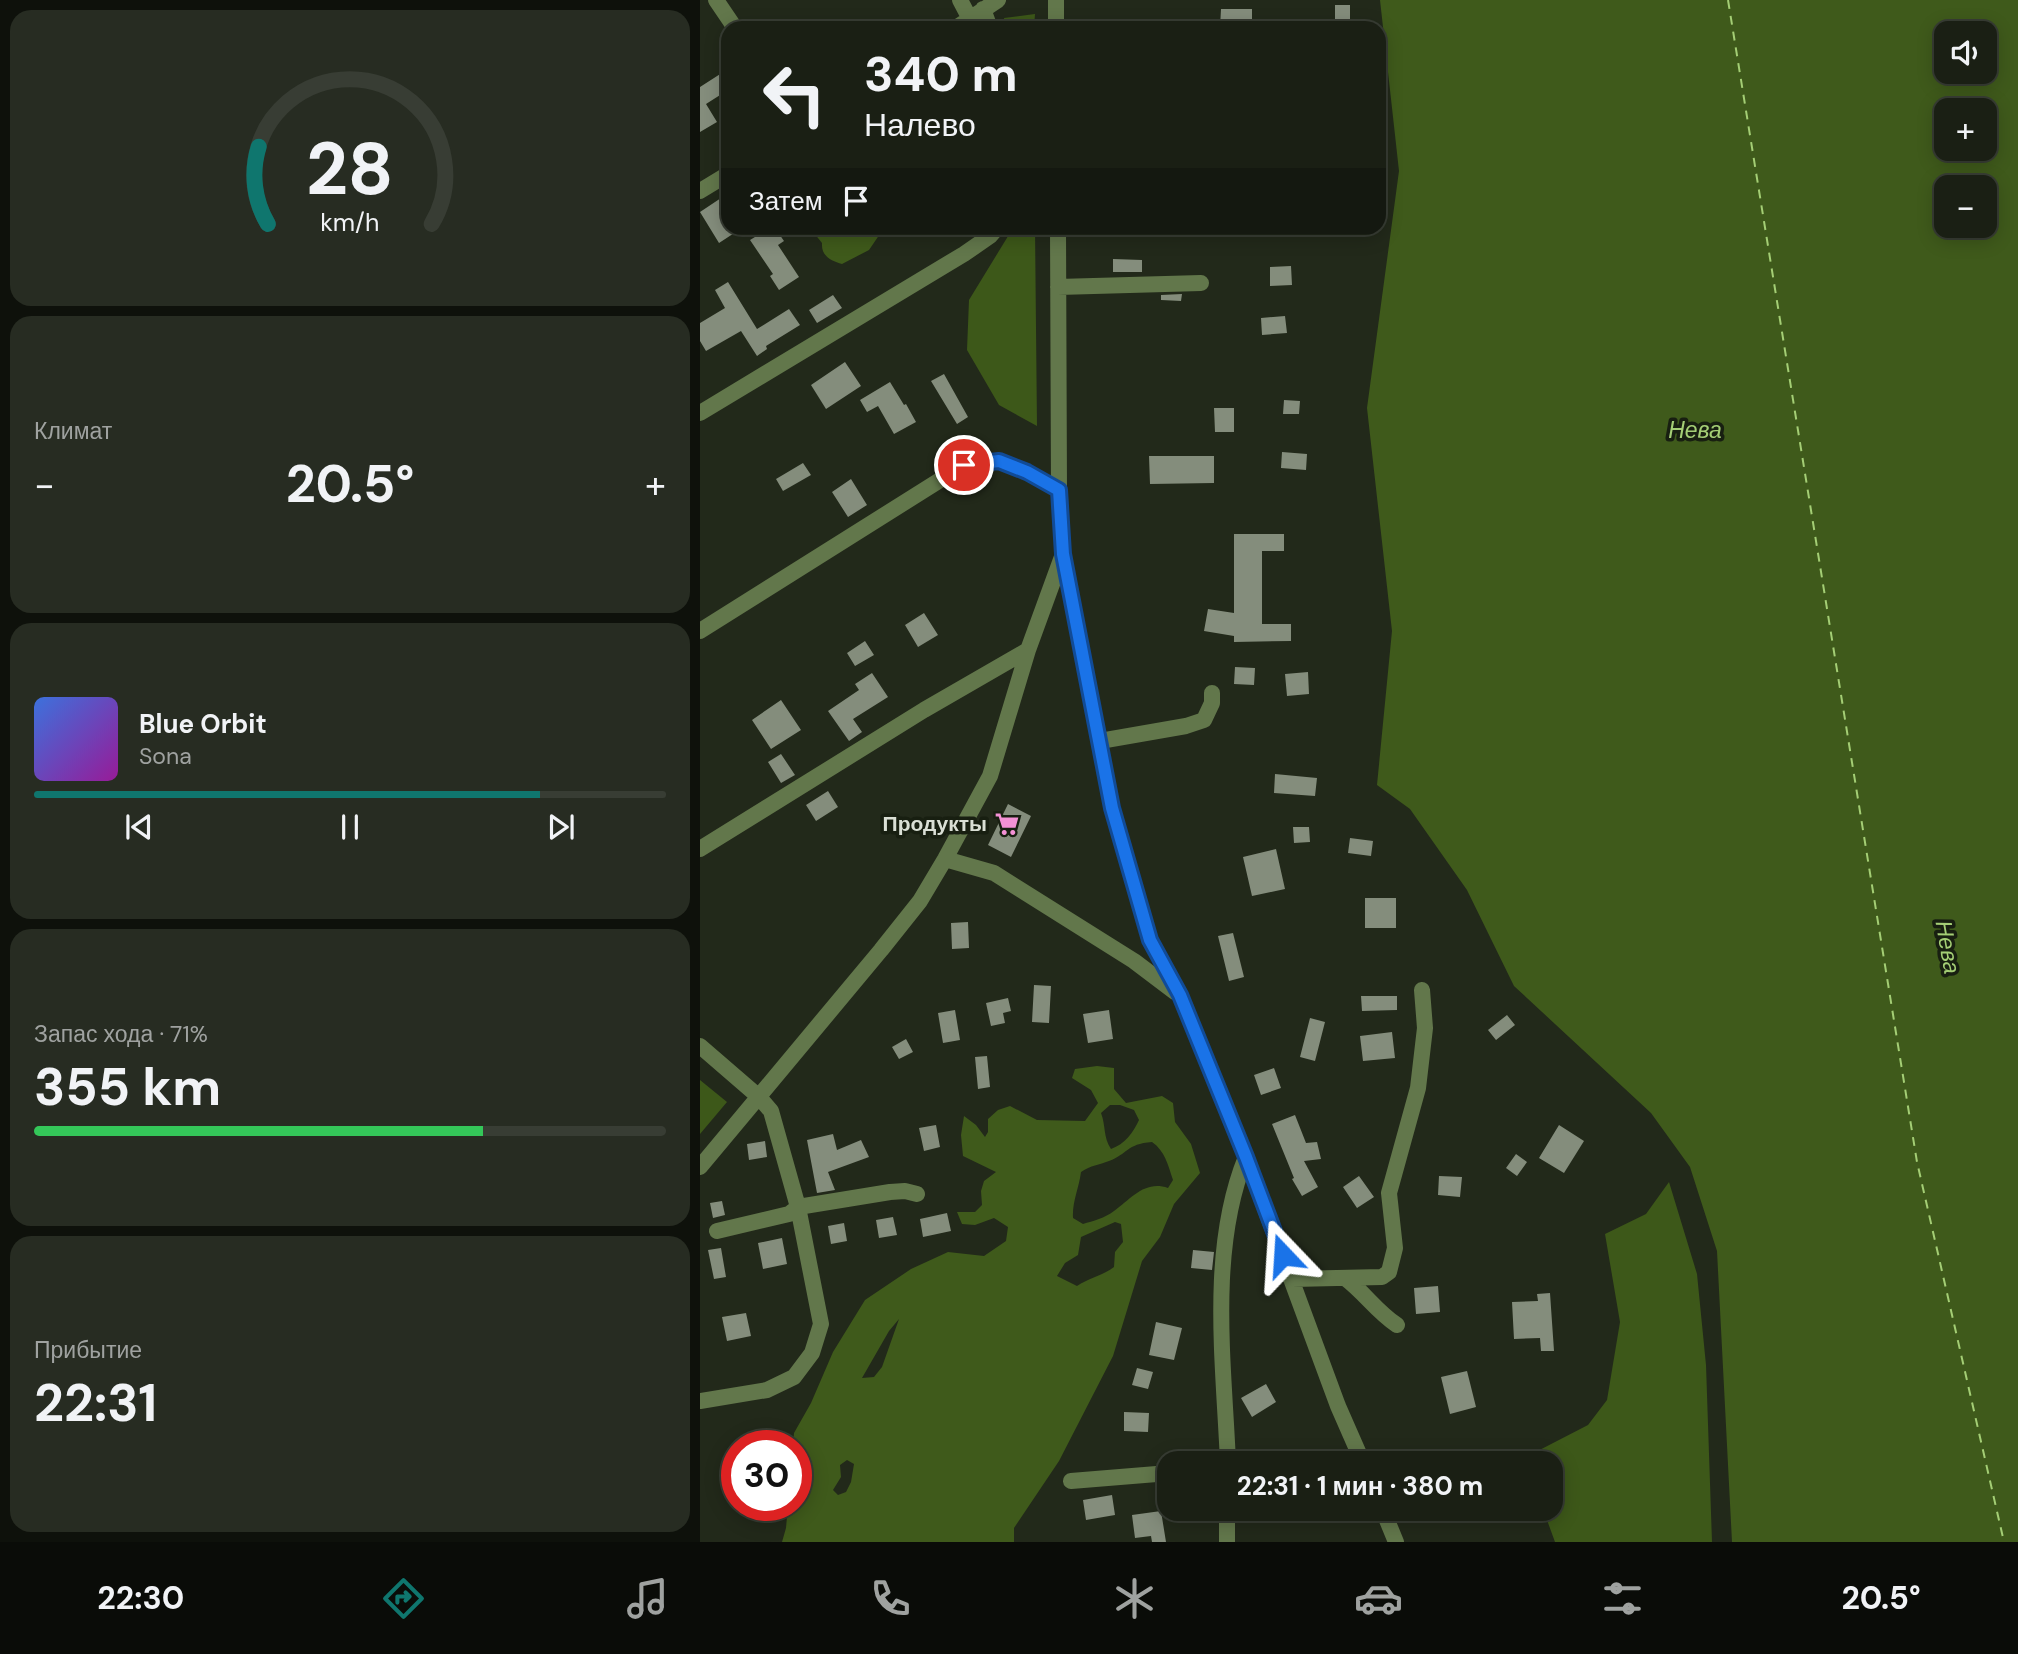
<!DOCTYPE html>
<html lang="ru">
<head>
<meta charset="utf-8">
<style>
	body { margin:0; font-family:"DM Sans",sans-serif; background:#272c22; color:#f1f3f6; height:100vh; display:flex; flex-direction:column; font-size:26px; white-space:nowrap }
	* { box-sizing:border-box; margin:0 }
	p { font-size:23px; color:#9fa2a0 }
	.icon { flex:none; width:38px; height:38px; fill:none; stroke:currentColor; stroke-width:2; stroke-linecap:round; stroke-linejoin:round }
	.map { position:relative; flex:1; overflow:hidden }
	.sheet { display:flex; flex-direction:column; gap:10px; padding:10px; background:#0e110b; width:700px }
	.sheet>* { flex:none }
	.guide { position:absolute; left:21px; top:21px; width:665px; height:214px; border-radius:21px; box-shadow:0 4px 18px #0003,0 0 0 2px #383d34; background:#1a1f14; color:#f1f3f6; overflow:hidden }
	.buttons { position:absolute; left:1234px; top:21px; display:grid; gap:14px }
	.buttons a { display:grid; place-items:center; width:63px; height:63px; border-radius:14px; background:#1a1f14; box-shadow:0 4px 18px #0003,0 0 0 2px #383d34; font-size:35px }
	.speed { position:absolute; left:21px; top:1430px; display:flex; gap:14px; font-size:35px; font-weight:700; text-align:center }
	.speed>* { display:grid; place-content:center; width:91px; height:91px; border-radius:50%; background:#1a1f14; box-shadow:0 4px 18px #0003,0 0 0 2px #383d34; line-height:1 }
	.speed .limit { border:10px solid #d22; background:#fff; color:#111 }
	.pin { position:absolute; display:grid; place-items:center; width:60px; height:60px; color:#fff; margin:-30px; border:4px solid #fff; border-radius:50%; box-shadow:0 2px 7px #0007 }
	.me { position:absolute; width:77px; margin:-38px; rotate:340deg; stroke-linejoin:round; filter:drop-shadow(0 0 5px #0008) }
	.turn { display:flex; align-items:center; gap:24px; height:147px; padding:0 28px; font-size:32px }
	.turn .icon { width:91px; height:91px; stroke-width:2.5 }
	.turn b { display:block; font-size:49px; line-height:60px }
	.then { display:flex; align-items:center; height:66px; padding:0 28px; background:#0003; gap:14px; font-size:26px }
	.big { font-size:52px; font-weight:700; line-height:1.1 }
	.sheet .tile { flex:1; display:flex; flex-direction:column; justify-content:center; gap:10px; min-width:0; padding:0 24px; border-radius:21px; background:#272c22 }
	.sheet .dial { align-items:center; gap:0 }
	.dial svg { height:182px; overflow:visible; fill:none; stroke:#383d34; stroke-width:7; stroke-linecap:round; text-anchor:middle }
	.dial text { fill:#f1f3f6; stroke:none }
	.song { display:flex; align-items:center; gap:21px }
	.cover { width:84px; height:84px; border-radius:10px; background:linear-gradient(135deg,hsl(220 70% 55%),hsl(300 70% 35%)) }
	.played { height:7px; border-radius:4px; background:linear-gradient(90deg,#0f766e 80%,#383d34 80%) }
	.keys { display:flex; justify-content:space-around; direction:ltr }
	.heat { display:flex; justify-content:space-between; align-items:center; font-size:38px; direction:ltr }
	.charge { height:10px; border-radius:5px; background:linear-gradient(90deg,#34c759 71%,#383d34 0) }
	.trip { position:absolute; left:457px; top:1451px; width:406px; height:70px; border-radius:21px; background:#1a1f14; box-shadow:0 4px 18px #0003,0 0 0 2px #383d34; font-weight:700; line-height:70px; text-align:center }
	.tabs { display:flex; height:112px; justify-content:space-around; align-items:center; background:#0a0c08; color:#9fa2a0 }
	.tabs .icon { width:49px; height:49px }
	.tabs .current { color:#0f766e }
	.tabs b { font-size:32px; color:#f1f3f6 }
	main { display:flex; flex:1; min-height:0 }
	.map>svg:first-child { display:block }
</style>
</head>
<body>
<main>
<section class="sheet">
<div class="tile dial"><svg viewBox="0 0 100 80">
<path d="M14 69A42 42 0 1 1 86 69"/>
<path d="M14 69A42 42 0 0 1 10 35" stroke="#0f766e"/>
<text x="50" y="56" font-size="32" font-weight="700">28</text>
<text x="50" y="72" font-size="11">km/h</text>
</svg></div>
<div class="tile"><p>Климат</p>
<div class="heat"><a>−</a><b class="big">20.5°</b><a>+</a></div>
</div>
<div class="tile">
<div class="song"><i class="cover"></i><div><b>Blue Orbit</b><p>Sona</p></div></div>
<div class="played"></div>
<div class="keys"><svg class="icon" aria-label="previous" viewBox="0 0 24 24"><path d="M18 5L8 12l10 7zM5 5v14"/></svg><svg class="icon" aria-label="pause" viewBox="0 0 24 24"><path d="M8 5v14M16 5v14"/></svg><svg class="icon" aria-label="next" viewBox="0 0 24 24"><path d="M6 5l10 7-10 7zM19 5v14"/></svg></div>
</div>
<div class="tile"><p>Запас хода · 71%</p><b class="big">355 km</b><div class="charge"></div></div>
<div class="tile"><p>Прибытие</p><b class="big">22:31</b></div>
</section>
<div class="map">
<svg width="1318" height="1542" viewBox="0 0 1318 1542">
	<rect width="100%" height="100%" fill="#22291a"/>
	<!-- forest -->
	<path fill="#3d5819" d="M335 14 334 28H305L304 18Z
		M313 228H335L337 426 299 405 267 350 269 300Z
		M0 1080 27 1102 0 1134Z
		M969 1182 997 1274 1006 1365 1012 1542H855L843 1509 850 1508V1463H826L824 1458 888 1425 907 1400 920 1322 905 1234 946 1214Z"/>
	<!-- water -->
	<path fill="#3f5a1b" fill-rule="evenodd" d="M680 0H1318V1542H1032L1017 1251 990 1167 951 1113 814 986 767 890 710 809 677 785 692 631 667 408 699 171ZM1246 33H1284V72H1246ZM1246 110H1284V149H1246ZM1246 187H1284V226H1246Z
		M110 228H184L169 250 142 264C131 261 121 256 122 243Z
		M397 1066 414 1068V1089L426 1103 462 1096 473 1103 475 1122 491 1144 500 1173 474 1204 460 1237 442 1261 413 1356 359 1461 314 1528V1542H82L86 1528 88 1505H96V1446L93 1445 94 1433 111 1403 133 1352 165 1300 211 1269 248 1252 284 1256 306 1241 308 1227 294 1218 275 1225 262 1224 257 1212H275L282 1205 281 1191 284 1181 296 1172 263 1156 261 1135 264 1116 276 1125 285 1137 288 1132V1119L298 1110 310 1106 337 1120 385 1121 398 1103 391 1090 372 1078 375 1069ZM410 1105H420L434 1110 439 1120C433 1133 425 1144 411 1149 403 1137 406 1126 401 1113ZM452 1142C465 1151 468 1165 473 1180L468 1188C445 1180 432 1198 414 1211 405 1218 393 1221 383 1224L373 1218C372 1202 379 1188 381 1172 391 1165 399 1165 409 1161 428 1154 426 1144 452 1142ZM415 1222 421 1224 423 1242 415 1252 414 1267C402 1276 389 1278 377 1286L357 1276 365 1263 378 1255 381 1237ZM199 1319 182 1367 174 1377 162 1378 189 1331ZM147 1460 154 1464 151 1482 146 1492 138 1495 133 1490 141 1477 140 1465Z"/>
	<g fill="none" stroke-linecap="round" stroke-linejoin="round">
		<!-- ferry -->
		<path stroke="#a4ce75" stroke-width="2" stroke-dasharray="9 7" stroke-linecap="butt" d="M1028 0 1217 1162 1304 1542"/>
	</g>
	<!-- building -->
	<path fill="#848d7c" d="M635 5H650V20H635Z
		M521 9H552V28H520Z
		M28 69V90L6 104 17 122 0 132V87Z
		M21 198 28 209V228H42L19 243 0 212Z
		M70 228H75L84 241 78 245 99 277 79 290 70 276 73 274 50 240Z
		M413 259 442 260V272H413Z
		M591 266 592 285 570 286V267Z
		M28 282 57 329 89 309 100 325 66 346 67 349 57 356 41 331 6 351 0 341V323L25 308 15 290Z
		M482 294 481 301 461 300V295Z
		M133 295 142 308 117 323 109 310Z
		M585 316 587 333 562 335 561 318Z
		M145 362 161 386 126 409 111 385Z
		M244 374 268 417 257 424 231 381Z
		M190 382 204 405 206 404 216 422 194 434 178 406 167 412 160 400Z
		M584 400 600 401 599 414H583Z
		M514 408H534V432H515Z
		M582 452 607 454 606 470 581 468Z
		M449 456H514V483L450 484Z
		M103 463 111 475 83 491 76 479Z
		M151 479 167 505 148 517 132 492Z
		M534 534H584V551H562V624H591V641L534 642V636L504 631 508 609 534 613Z
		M224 613 238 635 218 647 205 625Z
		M165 641 174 655 155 666 147 653Z
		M535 667 555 668 554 685 534 684Z
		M608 672 609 694 587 696 585 674Z
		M172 673 188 697 153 719 162 732 149 741 128 711 159 690 155 684Z
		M81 700 101 730 71 749 52 720Z
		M81 754 95 775 81 783 68 762Z
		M575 774 617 778 615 796 574 793Z
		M128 791 138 807 116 821 106 805Z
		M308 804 331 816 311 857 288 845Z
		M593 827H609L610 842 594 843Z
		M650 838 673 841 671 856 648 853Z
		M576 849 585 889 552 896 543 857Z
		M665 898H696V928H665Z
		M268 922 269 948 252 949 251 923Z
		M533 933 544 977 529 981 518 936Z
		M334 985 351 986 349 1023 332 1022Z
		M661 996H697V1010L662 1011Z
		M308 998 311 1011 303 1013 305 1023 291 1026 286 1003Z
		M255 1010 260 1040 243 1043 238 1013Z
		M409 1010 413 1039 388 1043 383 1014Z
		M807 1015 815 1025 796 1040 788 1030Z
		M610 1018 625 1022 615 1061 600 1057Z
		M692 1032 695 1058 663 1061 660 1036Z
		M206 1039 213 1052 199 1059 192 1047Z
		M287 1056 290 1087 278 1089 275 1057Z
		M574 1068 581 1088 561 1095 554 1075Z
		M595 1115 606 1143 617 1142 621 1159 604 1161 618 1187 602 1196 592 1179 594 1178 572 1124Z
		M236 1125 240 1147 224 1151 219 1128Z
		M859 1125 884 1141 864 1173 839 1158Z
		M133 1134 137 1150 161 1140 169 1157 128 1172 135 1190 117 1193 107 1140Z
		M65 1141 67 1157 49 1160 47 1144Z
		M816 1154 827 1162 817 1176 806 1168Z
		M659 1176 674 1197 657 1208 643 1187Z
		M739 1176 762 1177 760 1197 738 1195Z
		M22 1201 25 1215 13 1218 10 1203Z
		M247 1213 251 1231 223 1237 220 1219Z
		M193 1217 197 1235 179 1238 176 1220Z
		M144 1223 147 1241 131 1244 128 1226Z
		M82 1238 87 1264 63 1269 58 1243Z
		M21 1248 26 1277 14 1279 8 1250Z
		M493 1250 514 1252 512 1270 491 1268Z
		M738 1286 740 1312 716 1314 714 1288Z
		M850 1293 854 1351H841L840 1338 814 1339 812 1302 838 1301 837 1294Z
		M46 1313 51 1336 27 1341 22 1317Z
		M456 1322 482 1328 474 1360 449 1355Z
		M437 1368 453 1372 448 1389 432 1385Z
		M767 1371 776 1407 750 1414 741 1377Z
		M566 1384 576 1402 552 1417 541 1398Z
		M424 1412 449 1413 448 1432 424 1431Z
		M412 1495 415 1515 386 1520 383 1500Z
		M461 1511 466 1542H452L451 1536 435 1538 432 1515Z"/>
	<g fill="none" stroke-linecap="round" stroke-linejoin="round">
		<!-- minor -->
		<path stroke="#62774b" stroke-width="16" d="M16 0 35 28
			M260 0 270 19
			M356 0V28
			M283 9 290 28
			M256 28 298 0
			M0 191 28 174
			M358 228 359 490 363 554 412 808 450 940 480 995 546 1157 638 1406 663 1463
			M358 287 501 283
			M0 413 264 254 290 236 297 228
			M0 631 264 465 299 461 327 472 359 490
			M400 741 486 726 504 720 512 703V693
			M0 849 224 710 328 650
			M245 859 294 873 434 961 475 992
			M0 1046 59 1097 71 1111 98 1207 121 1324 112 1353 94 1377 67 1390 0 1401
			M0 1167 181 950 220 901 245 859 290 776 328 650 363 554
			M17 1231 89 1214 98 1207 190 1192 205 1191 217 1194
			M645 1278C664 1292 677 1312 697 1325
			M592 1279 682 1277 689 1272 695 1248 689 1193 718 1088 725 1028 722 990
			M528 1463C524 1364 508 1250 546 1157
			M371 1481 469 1473
			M682 1508 696 1542
			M527 1542V1508"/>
	</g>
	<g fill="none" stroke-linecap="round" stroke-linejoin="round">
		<!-- route casing -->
		<g stroke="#114b97" stroke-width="18">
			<path id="route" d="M264 465 299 461 327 472 359 490 363 554 412 808 450 940 480 995 546 1157 583 1255"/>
		</g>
		<!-- route -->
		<use href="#route" stroke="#1a73e8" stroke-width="12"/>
	</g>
	<!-- icons -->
	<defs>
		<g id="supermarket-bare" transform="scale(1.89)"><path d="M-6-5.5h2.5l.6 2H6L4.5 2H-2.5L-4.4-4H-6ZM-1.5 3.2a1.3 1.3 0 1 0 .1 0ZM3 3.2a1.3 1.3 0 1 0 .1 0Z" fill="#f391d5" stroke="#181f11" stroke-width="2.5" paint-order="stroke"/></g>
	</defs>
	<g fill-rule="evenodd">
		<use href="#supermarket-bare" x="307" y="824"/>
	</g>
	<g text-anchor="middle" stroke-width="7" stroke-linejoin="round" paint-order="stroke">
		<!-- poi labels -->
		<g font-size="21" font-weight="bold" fill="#dadfd5" stroke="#181f11" text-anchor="end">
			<text x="287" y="831">Продукты</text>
		</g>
		<!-- water labels -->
		<g font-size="23" font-style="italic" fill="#a4ce75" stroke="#181f11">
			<text x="995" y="438">Нева</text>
			<text transform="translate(1248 947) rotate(80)" y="8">Нева</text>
		</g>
	</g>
</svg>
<div class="buttons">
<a><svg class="icon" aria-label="sound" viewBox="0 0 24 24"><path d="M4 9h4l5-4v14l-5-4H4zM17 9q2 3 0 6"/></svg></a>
<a>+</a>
<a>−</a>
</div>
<div class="speed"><div class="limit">30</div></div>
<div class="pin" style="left:264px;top:465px;background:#d93025"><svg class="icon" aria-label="arrive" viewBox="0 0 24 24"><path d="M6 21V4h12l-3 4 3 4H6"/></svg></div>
<svg class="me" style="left:583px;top:1255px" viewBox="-20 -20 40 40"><path d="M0-17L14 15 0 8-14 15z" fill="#1a73e8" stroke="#fff" stroke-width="4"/></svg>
<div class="trip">22:31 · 1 мин · 380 m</div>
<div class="guide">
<div class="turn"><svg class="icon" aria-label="left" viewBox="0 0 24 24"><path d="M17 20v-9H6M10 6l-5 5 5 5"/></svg><div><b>340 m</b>Налево</div></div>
<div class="then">Затем<svg class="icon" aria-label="arrive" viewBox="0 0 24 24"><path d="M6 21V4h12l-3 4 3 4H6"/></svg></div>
</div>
</div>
</main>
<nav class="tabs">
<b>22:30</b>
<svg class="icon current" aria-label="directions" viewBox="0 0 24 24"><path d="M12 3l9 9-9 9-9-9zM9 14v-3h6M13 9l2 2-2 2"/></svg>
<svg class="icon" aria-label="music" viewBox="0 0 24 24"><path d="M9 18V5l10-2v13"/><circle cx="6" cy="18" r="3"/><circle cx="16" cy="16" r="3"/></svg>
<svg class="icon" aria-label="phone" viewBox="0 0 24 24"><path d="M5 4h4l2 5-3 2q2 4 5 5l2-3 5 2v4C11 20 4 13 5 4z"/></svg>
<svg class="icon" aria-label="climate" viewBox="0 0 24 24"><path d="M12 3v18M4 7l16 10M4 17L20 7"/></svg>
<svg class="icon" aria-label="car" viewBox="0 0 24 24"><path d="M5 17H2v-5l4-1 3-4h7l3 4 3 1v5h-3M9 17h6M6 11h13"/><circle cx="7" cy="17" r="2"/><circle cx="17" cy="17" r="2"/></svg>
<svg class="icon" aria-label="filters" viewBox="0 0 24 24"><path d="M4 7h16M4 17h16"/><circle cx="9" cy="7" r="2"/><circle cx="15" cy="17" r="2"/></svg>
<b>20.5°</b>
</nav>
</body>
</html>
